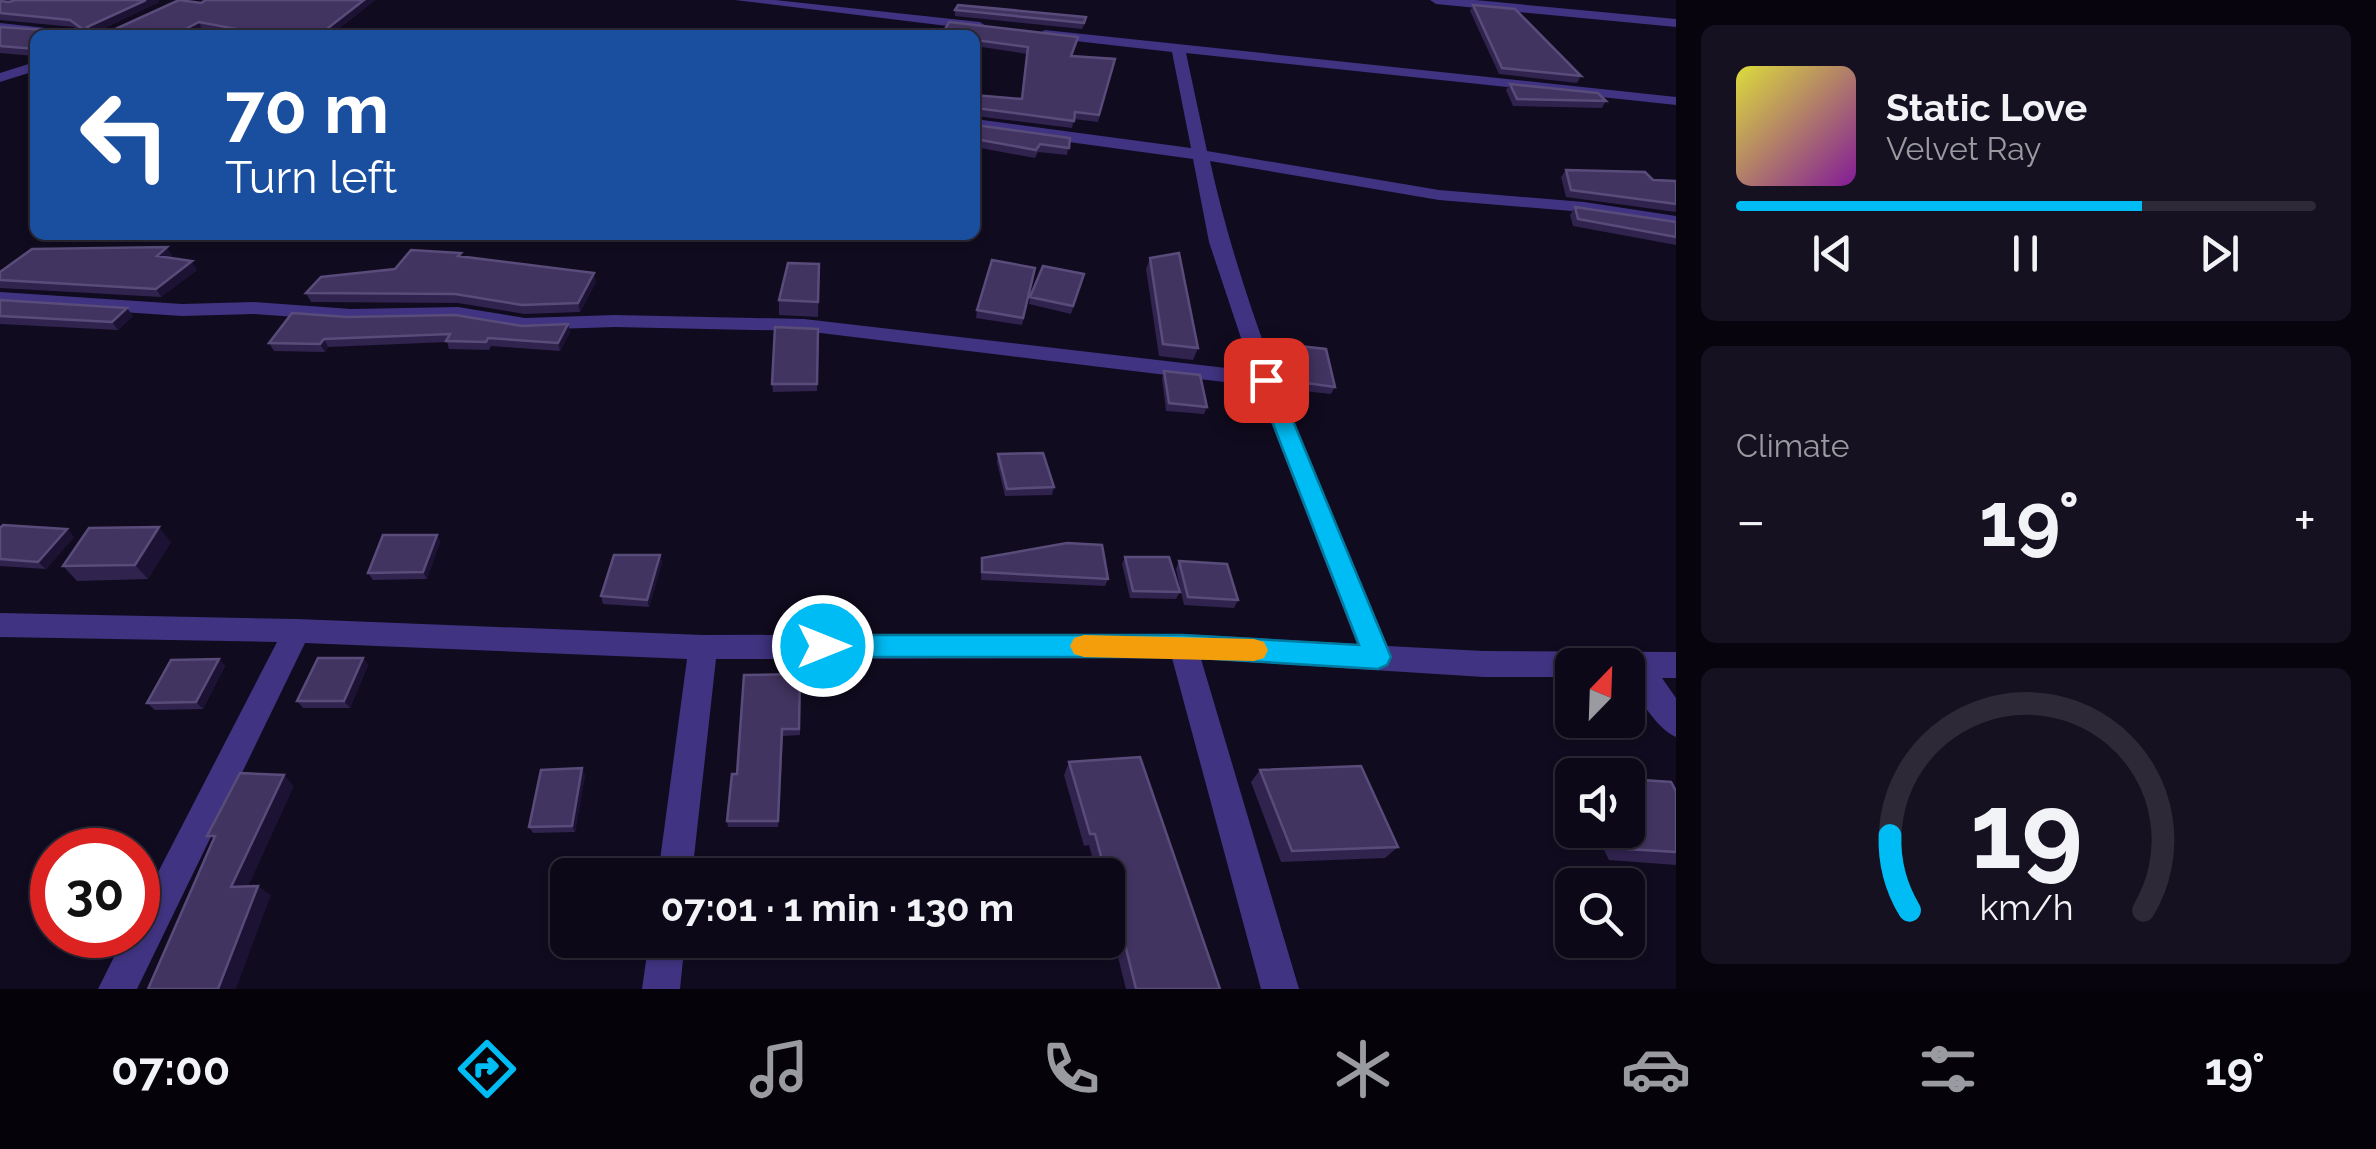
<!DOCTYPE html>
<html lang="en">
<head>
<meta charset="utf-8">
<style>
	body { margin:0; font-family:Raleway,sans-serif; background:#161120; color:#f1f3f6; height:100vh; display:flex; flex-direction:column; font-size:38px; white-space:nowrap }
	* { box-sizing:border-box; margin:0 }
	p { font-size:32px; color:#9a9aa1 }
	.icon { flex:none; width:55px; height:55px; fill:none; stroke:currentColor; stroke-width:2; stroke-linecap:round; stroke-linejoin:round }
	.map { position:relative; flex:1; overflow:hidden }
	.details { display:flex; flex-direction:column; gap:25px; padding:25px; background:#07040d; width:700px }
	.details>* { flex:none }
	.guide { position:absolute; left:30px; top:30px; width:950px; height:210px; border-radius:15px; box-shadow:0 2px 8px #0004,0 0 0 2px #2d2936; background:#1a4fa0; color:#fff; overflow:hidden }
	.needle { width:65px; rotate:23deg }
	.fabs { position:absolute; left:1555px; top:648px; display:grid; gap:20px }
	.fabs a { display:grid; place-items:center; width:90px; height:90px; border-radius:15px; background:#0d0817; box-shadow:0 2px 8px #0004,0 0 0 2px #2d2936; font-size:50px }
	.speed { position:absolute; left:30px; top:828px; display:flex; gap:20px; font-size:50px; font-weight:700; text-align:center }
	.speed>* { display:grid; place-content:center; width:130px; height:130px; border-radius:50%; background:#0d0817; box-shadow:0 2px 8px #0004,0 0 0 2px #2d2936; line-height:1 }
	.speed .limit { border:15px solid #d22; background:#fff; color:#111 }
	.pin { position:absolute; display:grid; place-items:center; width:85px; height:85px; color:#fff; margin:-42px; border-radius:20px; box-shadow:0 5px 15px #0006 }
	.me { position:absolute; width:110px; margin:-55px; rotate:90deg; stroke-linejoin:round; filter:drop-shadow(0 0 8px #0008) }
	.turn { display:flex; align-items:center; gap:35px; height:210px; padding:0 30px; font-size:45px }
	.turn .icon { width:130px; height:130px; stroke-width:2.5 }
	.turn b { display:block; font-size:70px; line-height:85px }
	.big { font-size:75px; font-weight:700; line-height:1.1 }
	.details .widget { flex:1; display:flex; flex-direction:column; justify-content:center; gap:15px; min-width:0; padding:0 35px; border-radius:15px; background:#161120 }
	.details .dial { align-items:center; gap:0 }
	.dial svg { height:260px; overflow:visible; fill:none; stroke:#2d2936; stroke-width:7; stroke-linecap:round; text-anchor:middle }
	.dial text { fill:#f1f3f6; stroke:none }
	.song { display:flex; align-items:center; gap:30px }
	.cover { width:120px; height:120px; border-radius:15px; background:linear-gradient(135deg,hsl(60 70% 55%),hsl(290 70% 35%)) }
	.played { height:10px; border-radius:5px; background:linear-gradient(90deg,#00bcf4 70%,#2d2936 70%) }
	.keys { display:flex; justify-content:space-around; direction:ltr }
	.heat { display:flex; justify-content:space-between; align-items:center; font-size:55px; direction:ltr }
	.trip { position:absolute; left:550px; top:858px; width:575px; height:100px; border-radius:15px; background:#0d0817; box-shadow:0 2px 8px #0004,0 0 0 2px #2d2936; font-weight:700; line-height:100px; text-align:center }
	.tabs { display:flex; height:160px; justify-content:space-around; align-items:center; background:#050309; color:#9a9aa1 }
	.tabs .icon { width:70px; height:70px }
	.tabs .on { color:#00bcf4 }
	.tabs b { font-size:45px; color:#f1f3f6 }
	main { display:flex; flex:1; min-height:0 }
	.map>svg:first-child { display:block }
</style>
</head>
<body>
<main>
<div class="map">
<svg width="1676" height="989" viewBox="0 0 1676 989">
	<rect width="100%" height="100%" fill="#110b1f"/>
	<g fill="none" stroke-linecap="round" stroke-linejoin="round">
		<!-- minor -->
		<path fill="#403381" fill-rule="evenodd" d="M735 0H775L980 22 986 26 980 30Z
			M1430 0H1475L1676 19V27L1436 4Z
			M0 23 74 31 81 35 0 31Z
			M1045 30 1676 97V105L1186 53 1207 151 1439 190 1584 202 1676 216V226L1584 212 1439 200 1210 161C1247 330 1321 487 1387 646L1484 651 1676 652V678H1662L1676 698V737C1656 729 1628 686 1628 665H1572V677H1484L1201 659 1299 989H1261L1172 658 716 659 692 875H658L687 659 305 643 137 989H98L125 935H138V911L277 642 0 637V613L297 619 703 635 1183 634 1357 644 1257 386 804 331 615 327 525 330 458 319 351 321 254 314 182 316 0 304V292L182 304 254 302 351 309 458 307 525 318 615 315 804 319 1252 371 1209 242 1193 159 975 129V119L1191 148 1172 52 1040 37 1038 34Z
			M35 62V71L0 82V73Z
			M649 940H685L680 989H642Z"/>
	</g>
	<!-- wall -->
	<path fill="#30234e" d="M15 0H159V2L96 32H109L206 0H375L331 35H234L202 29 35 35V56L0 53V27L77 32 78 30 74 27 0 20V1L9 2Z
		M1473 5 1581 76 1577 83 1499 74 1470 11Z
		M955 10 1085 23 1082 29 955 16Z
		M975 35 1078 37 1072 56 1115 59 1098 122 1074 119 1072 128 975 116V95L1022 99 1027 54 975 46Z
		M1510 84 1606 101 1602 108 1513 106 1506 90Z
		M975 124V125L1070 138 1067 155 1038 152 1035 158 975 147Z
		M1566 170 1676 181V212L1566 197 1561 177Z
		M1575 207 1676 222V245L1573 226 1570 215Z
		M461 253 462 257 596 282 580 312 525 314 458 303 311 302 306 293Z
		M172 255 169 258 197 270 161 297 0 288V272Z
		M1150 258 1198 348 1193 360 1159 356 1146 269Z
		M819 264 818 317 779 315V300Z
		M1035 268 1022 325 976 318 977 310Z
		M1084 274 1071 314 1029 304 1030 297Z
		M0 300 133 316 118 330 0 324Z
		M347 317 522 326 568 324 570 332 560 351 491 346 489 350 449 349 447 342 328 347 325 352 274 351 269 343Z
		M818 329 817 391 773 392 772 384Z
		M1290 345 1335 387 1331 394 1294 390 1287 352Z
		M1164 371 1207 407 1204 414 1166 411 1162 378Z
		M998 454 1054 487 1052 495 1005 496 997 462Z
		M0 528 67 529 74 537 46 569 0 566Z
		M437 535 440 542 427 579 373 580 368 573Z
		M171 542 148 579 77 581 63 566Z
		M660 555 662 563 649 607 603 604 601 596Z
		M1125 557 1180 592 1176 599 1130 598 1122 564Z
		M982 558 1108 579 1105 586 981 580Z
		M1179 561 1238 600 1234 608 1184 605 1176 569Z
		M363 658 368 665 350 708H303L297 701Z
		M219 659 225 666 203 709 155 710 147 703Z
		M800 674V735L783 736 778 827H728L727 821 737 774Z
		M1069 762 1220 989H1126L1108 917V875H1097L1089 845 1084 846 1064 775Z
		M1260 770 1398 847 1385 858 1281 862 1251 782Z
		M585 775 575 832 533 833 529 827Z
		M1676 791V865L1609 860 1594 830H1628Z
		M779 940V953L710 954 709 949Z"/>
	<!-- shaded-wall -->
	<path fill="#1c1233" d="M146 0H159V2L91 34 87 27Z
		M364 0H375L331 35H319Z
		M199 22 202 29 191 35H174Z
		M167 247 172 255 162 264 157 256Z
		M192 261 197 270 161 297 156 289Z
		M594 273 596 282 580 312 578 303Z
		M127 308 133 316 118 330 112 322Z
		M568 324 570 332 560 351 558 343Z
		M324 339 328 347 325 352 320 344Z
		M159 527 171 542 148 579 135 565Z
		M67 529 74 537 46 569 38 562Z
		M437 535 440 542 427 579 423 572Z
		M660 555 662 563 649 607 647 600Z
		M363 658 368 665 350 708 344 701Z
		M219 659 225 666 203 709 196 702Z
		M582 768 585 775 575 832 572 826Z
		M284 775 294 786 244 896 231 887Z
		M258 886 271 895 236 989H218Z"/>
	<!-- building -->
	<path fill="#423461" stroke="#594c7a" stroke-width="2.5" d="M15 0H146L87 27 91 32H109L179 0 201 3 206 0H364L319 35 263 34 199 22 174 35H35V49L0 46V27L77 32 81 28 70 20 0 13V1L9 2Z
		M958 5 1086 17 1084 23 955 10Z
		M1473 5 1515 9 1581 76 1502 68Z
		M949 22 1078 37 1071 56 1115 59 1099 115 1075 112 1074 121 976 108 975 109V95L1022 99 1028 47 975 40V35H942Z
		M1510 84 1598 93 1606 101 1517 99Z
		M975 124V125L1070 138 1069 148 1040 144 1036 150 975 139Z
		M1566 170 1645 172 1653 180 1676 181V204L1571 190Z
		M1575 207 1676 222V237L1578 219Z
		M167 247 157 256 192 261 156 289 0 280V272L32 249Z
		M411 250 461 253 458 256 594 273 578 303 522 305 455 294 306 293 321 277 395 269Z
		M1179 253 1198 348 1163 344 1150 258Z
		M992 260 1035 268 1023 318 977 310Z
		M788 263 819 264 818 302 779 300Z
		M1043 266 1084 274 1073 306 1030 297Z
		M0 300 127 308 112 322 0 316Z
		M292 313 347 317 455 315 522 326 568 324 558 343 488 338 486 342 446 341 450 334 324 339 320 344 269 343Z
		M775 327 818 329 817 384H772Z
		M1290 345 1326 349 1335 387 1298 382Z
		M1164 371 1200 375 1207 407 1169 403Z
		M1043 453 1054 487 1007 489 998 454Z
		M3 525 67 529 38 562 0 559V528Z
		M159 527 135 565 63 566 89 528Z
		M383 535H437L423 572 368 573Z
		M1067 543 1102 545 1108 579 982 572V558Z
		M614 555H660L647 600 601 596Z
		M1125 557H1169L1180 592 1133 591Z
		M1179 561 1227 564 1238 600 1188 597Z
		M318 658H363L344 701H297Z
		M219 659 196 702 147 703 171 660Z
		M800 674 799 729H782L778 821H727L732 774H737L744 675Z
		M1140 757 1220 989H1136L1108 875H1106L1095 834H1090L1069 762Z
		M1361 766 1398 847 1292 851 1260 770Z
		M582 768 572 826 529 827 541 770Z
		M240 773 284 775 231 887 258 886 218 989H148L215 836H207Z
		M1628 779 1671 782 1676 791V852L1627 849 1618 830H1628Z
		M709 940H779L778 947 709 949Z"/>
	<!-- route -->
	<path fill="#00bcf4" stroke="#007a9f" stroke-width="2.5" d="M1266 373 1276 380 1391 657 1387 665 1378 669 1182 657H823L813 654 810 646 813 638 823 635H1182L1359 645 1256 380Z"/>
	<!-- slow -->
	<path fill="#f59e0b" d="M1084 635 1254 639 1264 642 1268 650 1264 658 1254 661 1084 657 1074 654 1070 646 1074 638Z"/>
</svg>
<div class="fabs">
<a><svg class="needle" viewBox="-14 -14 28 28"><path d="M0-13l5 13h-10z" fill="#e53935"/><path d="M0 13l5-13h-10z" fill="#9a9aa1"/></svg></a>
<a><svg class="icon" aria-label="sound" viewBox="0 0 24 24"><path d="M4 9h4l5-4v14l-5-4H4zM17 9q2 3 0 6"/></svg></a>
<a><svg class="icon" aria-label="search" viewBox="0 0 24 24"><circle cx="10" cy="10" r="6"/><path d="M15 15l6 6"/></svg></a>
</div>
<div class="speed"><div class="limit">30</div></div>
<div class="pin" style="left:1266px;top:380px;background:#d93025"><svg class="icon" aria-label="arrive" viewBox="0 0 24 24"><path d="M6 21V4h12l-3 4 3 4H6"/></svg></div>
<svg class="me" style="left:823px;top:646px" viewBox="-20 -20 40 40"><circle r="17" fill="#00bcf4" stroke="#fff" stroke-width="3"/><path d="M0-11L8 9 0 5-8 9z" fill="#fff"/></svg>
<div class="trip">07:01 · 1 min · 130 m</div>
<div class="guide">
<div class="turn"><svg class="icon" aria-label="left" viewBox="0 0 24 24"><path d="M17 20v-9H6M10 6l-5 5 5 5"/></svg><div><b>70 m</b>Turn left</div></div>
</div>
</div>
<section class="details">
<div class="widget">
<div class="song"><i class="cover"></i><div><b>Static Love</b><p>Velvet Ray</p></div></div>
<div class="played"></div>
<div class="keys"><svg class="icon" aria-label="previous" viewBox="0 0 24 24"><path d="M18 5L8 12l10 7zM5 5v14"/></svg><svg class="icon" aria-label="pause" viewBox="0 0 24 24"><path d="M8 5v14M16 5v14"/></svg><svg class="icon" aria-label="next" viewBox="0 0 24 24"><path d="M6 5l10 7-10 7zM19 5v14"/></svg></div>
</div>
<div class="widget"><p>Climate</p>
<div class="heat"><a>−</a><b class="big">19°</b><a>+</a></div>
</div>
<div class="widget dial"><svg viewBox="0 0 100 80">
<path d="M14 69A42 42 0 1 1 86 69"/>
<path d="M14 69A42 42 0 0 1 8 46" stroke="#00bcf4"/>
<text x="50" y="56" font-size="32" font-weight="700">19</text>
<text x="50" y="72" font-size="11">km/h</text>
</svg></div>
</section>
</main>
<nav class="tabs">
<b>07:00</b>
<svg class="icon on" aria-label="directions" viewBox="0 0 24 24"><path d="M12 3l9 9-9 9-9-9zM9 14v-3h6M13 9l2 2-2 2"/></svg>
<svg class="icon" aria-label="music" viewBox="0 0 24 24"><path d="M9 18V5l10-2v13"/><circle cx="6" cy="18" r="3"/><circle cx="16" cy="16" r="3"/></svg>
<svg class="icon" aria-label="phone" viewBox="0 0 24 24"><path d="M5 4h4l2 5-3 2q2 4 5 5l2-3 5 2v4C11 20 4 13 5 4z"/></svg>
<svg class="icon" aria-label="climate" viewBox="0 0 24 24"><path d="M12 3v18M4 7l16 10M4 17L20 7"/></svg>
<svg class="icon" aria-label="car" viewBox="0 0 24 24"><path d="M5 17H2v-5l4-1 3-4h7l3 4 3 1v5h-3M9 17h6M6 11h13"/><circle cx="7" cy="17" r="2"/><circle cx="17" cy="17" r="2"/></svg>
<svg class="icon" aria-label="filters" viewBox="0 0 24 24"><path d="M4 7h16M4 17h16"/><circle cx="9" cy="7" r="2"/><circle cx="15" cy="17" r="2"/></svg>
<b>19°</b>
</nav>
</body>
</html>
